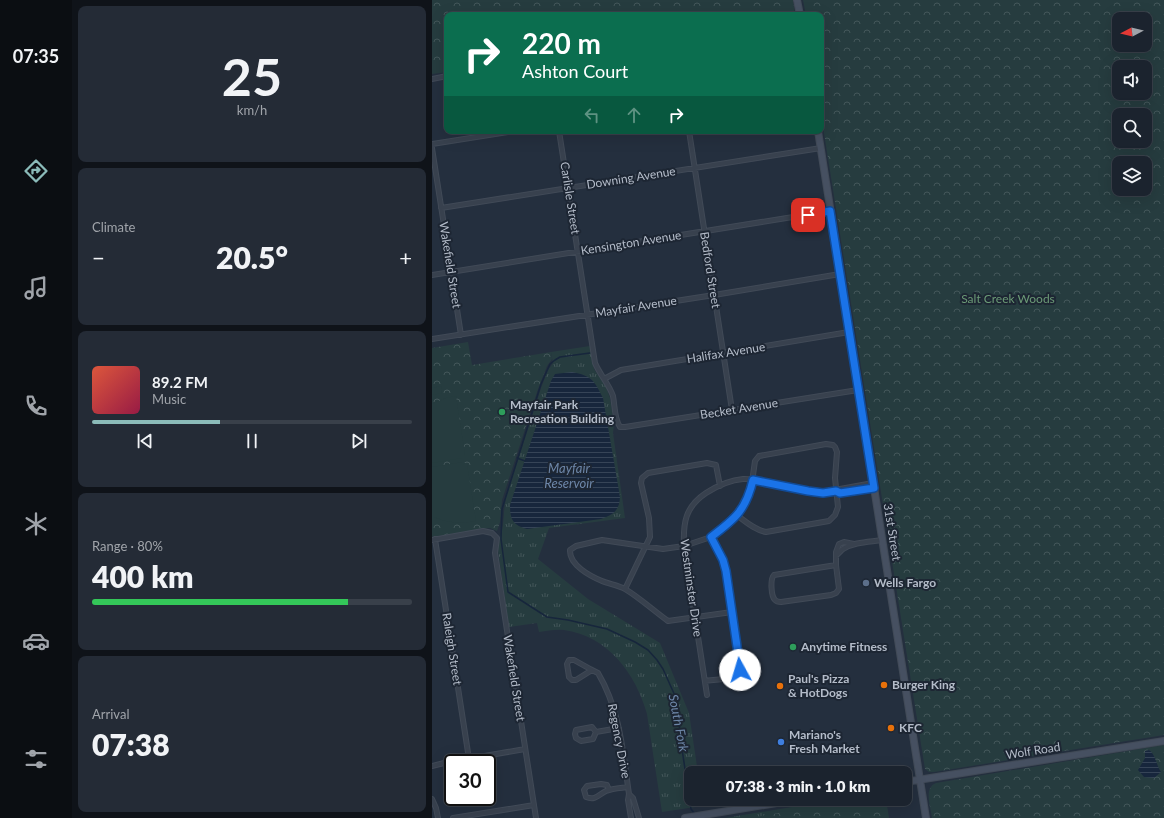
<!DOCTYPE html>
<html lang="en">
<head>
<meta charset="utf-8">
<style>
	body { margin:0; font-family:Lato,sans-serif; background:#242b36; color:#f1f3f6; height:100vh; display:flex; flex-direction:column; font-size:15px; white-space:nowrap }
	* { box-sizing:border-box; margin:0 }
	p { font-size:13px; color:#a0a4aa }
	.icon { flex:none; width:22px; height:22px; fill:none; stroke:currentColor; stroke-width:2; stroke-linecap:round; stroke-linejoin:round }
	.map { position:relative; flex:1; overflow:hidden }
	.panel { display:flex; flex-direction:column; gap:6px; padding:6px; background:#0f1319; width:360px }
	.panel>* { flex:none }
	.top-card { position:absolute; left:12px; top:12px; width:380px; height:122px; border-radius:8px; box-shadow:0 4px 16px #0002,0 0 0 1px #39404a; background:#0b6e4f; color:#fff; overflow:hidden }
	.needle { width:26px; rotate:263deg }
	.buttons { position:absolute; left:680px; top:12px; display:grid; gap:8px }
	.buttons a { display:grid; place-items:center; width:40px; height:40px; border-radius:8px; background:#1b232e; box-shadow:0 4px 16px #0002,0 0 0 1px #39404a; font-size:20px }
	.speed { position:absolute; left:12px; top:754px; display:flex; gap:8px; font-size:20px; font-weight:700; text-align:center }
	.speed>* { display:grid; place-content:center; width:52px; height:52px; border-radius:50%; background:#1b232e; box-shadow:0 4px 16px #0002,0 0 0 1px #39404a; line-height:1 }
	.speed .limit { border:2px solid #111; border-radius:6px; background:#fff; color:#111 }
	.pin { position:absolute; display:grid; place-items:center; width:34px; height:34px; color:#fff; margin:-17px; border-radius:8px; box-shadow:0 2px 6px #0006 }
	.me { position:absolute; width:44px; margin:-22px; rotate:354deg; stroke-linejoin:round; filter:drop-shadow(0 0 3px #0008) }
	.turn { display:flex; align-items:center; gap:14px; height:84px; padding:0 12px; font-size:18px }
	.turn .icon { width:52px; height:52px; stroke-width:2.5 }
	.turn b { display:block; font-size:28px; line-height:34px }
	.lanes { display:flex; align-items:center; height:38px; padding:0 12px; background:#0003; justify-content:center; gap:20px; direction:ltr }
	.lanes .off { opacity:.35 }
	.big { font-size:30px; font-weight:800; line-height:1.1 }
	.panel .tile { flex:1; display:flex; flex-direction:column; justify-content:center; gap:6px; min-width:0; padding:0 14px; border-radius:8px; background:#242b36 }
	.panel .dial { align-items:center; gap:0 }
	.dial b { font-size:52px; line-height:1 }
	.song { display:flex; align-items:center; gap:12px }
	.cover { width:48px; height:48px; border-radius:6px; background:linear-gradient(135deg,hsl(10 70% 55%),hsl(340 70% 35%)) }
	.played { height:4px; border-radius:2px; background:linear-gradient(90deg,#8bbbb9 40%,#39404a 40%) }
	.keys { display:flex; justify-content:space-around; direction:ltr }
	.heat { display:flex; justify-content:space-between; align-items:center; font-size:22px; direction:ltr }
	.charge { height:6px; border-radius:3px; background:linear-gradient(90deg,#34c759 80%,#39404a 0) }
	.trip { position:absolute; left:252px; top:766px; width:228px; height:40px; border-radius:8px; background:#1b232e; box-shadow:0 4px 16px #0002,0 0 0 1px #39404a; font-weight:800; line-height:40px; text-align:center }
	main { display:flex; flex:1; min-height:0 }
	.menu { display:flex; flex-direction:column; width:72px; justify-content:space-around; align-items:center; background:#0b0e12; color:#a0a4aa }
	.menu .icon { width:28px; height:28px }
	.menu .on { color:#8bbbb9 }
	.menu b { font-size:18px; color:#f1f3f6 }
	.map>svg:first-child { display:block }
</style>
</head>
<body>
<main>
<nav class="menu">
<b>07:35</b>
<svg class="icon on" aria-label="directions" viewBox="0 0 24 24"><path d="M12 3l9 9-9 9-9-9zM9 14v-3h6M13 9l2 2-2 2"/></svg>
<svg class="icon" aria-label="music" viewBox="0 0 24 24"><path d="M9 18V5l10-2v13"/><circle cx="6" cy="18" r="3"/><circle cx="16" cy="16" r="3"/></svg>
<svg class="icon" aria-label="phone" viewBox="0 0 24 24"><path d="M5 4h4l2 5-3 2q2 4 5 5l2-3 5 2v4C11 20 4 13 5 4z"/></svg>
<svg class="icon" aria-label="climate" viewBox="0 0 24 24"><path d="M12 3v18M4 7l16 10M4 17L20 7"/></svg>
<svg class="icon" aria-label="car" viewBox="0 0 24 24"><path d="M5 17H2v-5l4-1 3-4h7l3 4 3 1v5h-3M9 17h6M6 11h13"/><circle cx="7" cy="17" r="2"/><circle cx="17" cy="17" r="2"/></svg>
<svg class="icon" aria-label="filters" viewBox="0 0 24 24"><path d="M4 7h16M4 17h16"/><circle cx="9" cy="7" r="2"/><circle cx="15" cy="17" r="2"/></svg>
</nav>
<section class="panel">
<div class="tile dial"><b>25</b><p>km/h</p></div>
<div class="tile"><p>Climate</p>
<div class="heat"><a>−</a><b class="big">20.5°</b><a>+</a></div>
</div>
<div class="tile">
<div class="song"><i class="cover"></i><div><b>89.2 FM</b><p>Music</p></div></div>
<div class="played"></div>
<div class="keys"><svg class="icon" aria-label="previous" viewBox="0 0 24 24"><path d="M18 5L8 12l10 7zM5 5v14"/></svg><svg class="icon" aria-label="pause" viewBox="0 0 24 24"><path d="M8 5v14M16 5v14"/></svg><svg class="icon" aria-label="next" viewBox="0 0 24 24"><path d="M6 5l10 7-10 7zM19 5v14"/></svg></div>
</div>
<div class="tile"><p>Range · 80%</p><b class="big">400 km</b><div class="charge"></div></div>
<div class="tile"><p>Arrival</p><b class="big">07:38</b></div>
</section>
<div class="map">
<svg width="732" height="818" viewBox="0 0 732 818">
	<defs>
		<pattern id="grass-tufts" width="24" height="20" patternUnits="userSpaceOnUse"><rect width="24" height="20" fill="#263c3f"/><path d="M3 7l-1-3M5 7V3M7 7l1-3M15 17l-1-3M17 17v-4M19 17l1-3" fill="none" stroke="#435659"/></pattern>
		<pattern id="park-crowns" width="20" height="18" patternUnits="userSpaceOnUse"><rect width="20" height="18" fill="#263c3f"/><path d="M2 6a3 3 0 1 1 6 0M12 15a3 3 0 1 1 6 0" fill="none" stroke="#435659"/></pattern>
		<pattern id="water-rules" width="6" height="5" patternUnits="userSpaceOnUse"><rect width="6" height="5" fill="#17263c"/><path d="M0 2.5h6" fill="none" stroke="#364457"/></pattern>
	</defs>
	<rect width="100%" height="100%" fill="#242f3e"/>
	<!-- grass -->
	<path fill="url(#grass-tufts)" d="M158 346 162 369 174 387 178 398 182 424 181 433 193 518 117 528 106 559 156 599 228 643 257 713 266 773H259V799H269L270 806 230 812 215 714C204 674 176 636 132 630 124 629 115 631 107 632L105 623 77 627 66 551C66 542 70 533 71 524 72 515 72 507 74 498L109 388 116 370 121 363 119 352Z
		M408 799H454L457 818H293Z"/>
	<!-- park -->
	<path fill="url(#park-crowns)" fill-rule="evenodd" d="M0 0H361L363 15H15V72L0 74Z
		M371 0H732V735L502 772H497L493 769 389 114V15H374ZM687 19H713V45H687ZM687 67H713V93H687ZM687 115H713V141H687ZM687 163H713V189H687Z
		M36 342 40 365 119 352 120 359 115 366 106 389 70 500 68 522 65 531 58 528 50 529 0 537V348Z
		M732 745V818H500C499 807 491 788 504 783Z
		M432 799H452L455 818H317Z"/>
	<!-- pitch -->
	<path fill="#263c3f" d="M9 386 10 393 0 395V388Z
		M24 396 33 455 30 458 0 463V404L14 398Z
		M31 462 35 464 44 521C28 524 16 523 2 517L0 516V467Z"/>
	<!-- water -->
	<path fill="url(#water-rules)" d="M140 372C160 376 162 380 171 398L188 497C187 511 182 514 169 519L95 529C81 525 78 520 78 505L119 381 123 374Z
		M717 750C724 755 724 765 729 772L722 778 712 777 706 770 713 758V751Z"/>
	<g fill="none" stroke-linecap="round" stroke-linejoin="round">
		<!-- stream -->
		<path stroke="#17263c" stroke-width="1.5" d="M158 353 128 357 123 360 118 364 109 384 70 509 69 539 76 592 115 617 136 620 175 629 203 642 216 650 225 660 231 669 244 698 250 749 259 809 262 813
			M85 458 93 461"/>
		<!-- minor casing -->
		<g stroke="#414a57" stroke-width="6">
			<path id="minor" d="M0 79 15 76
				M127 131 163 363C168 375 177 384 181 396 183 406 182 418 188 427H193L426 390
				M257 131 300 410
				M0 144 83 131
				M0 148 29 335
				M9 208 389 148
				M0 275 398 211
				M0 339 282 295 408 274
				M172 379 189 370 417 332
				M404 491 408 493 442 488
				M3 539 37 759
				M0 540 51 531 60 533 65 538 63 553 104 818
				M404 555C407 554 408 551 411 549 422 542 437 542 450 540
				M404 565 407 589 404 593 399 595 349 602C347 602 345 602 343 600 339 596 338 579 342 575Z
				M404 565V552L407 544 412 542 422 544
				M193 589 218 537 217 518 209 483 210 478 216 473 275 463 284 465 288 486
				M300 612 236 621C222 611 208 598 193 589 186 585 177 584 170 581 158 576 137 565 138 550L144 546 170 540 231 549 252 546 279 537 296 526 306 516 311 508 319 489 323 461 327 456 394 444 401 445 403 447 405 452 403 478 406 507 403 515 397 521 334 532C323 530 314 522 306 516
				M160 670 144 680H140L137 677 135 664 137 660H142L160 670 166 673C188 710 191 752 197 794L196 800 199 818
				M273 681C285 679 305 681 308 667L294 571 291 560 279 537
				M275 695 252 546C251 523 253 507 274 493 285 486 298 480 311 479 335 477 390 503 408 489L441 483
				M160 727 164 732 161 739 149 741 144 738 143 734 144 730Z
				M164 732 187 728
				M0 766 12 763 93 749
				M177 790 175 785 169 784 155 786 152 790 154 797C164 801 167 794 174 791 181 788 189 788 196 787
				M197 794 201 798 207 818
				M0 799 4 808 6 818
				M21 818 102 805"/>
		</g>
		<!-- secondary casing -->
		<g stroke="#414a57" stroke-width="8">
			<path id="secondary" d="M365 0 368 15
				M386 131 494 818
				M473 782 732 741
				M253 818 369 799"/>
		</g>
		<!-- minor -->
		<use href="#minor" stroke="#38414e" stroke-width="4"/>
		<!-- secondary -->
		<use href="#secondary" stroke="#465061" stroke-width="6"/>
	</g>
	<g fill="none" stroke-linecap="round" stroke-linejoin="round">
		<!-- route casing -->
		<g stroke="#114b97" stroke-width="10">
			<path id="route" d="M308 670V667L294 571 291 560 279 537C303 519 314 510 321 480L376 491 391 493 404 491 408 493 442 488 398 211 376 215"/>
		</g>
		<!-- route -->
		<use href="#route" stroke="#1a73e8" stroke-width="7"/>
	</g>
	<!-- markers -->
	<g fill="#2e9e5b" stroke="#1d2633" stroke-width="1.5">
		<circle cx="70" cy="412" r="4"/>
		<circle cx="361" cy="647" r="4"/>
	</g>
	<circle fill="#5c6f8a" stroke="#1d2633" stroke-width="1.5" cx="434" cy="583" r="4"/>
	<g fill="#e8710a" stroke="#1d2633" stroke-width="1.5">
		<circle cx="452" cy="685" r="4"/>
		<circle cx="348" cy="686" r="4"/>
		<circle cx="459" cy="728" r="4"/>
	</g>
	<circle fill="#3f7fe0" stroke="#1d2633" stroke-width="1.5" cx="349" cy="742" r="4"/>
	<g text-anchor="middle" stroke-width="4" stroke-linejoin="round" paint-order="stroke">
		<!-- street labels -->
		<g font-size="12" fill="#b4bcc9" stroke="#1d2633">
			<text transform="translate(199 178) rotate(-9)" y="4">Downing Avenue</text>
			<text transform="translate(138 198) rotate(81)" y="4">Carlisle Street</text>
			<text transform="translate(199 243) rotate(-9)" y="4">Kensington Avenue</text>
			<text transform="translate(18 265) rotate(81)" y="4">Wakefield Street</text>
			<text transform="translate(278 270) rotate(81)" y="4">Bedford Street</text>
			<text transform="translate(204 307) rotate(-9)" y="4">Mayfair Avenue</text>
			<text transform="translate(294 353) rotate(-9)" y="4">Halifax Avenue</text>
			<text transform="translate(307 409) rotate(-9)" y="4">Becket Avenue</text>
			<text transform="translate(460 532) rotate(81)" y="4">31st Street</text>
			<text transform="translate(259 588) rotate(82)" y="4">Westminster Drive</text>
			<text transform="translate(20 649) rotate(81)" y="4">Raleigh Street</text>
			<text transform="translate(82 678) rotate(81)" y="4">Wakefield Street</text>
			<text transform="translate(187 741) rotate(79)" y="4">Regency Drive</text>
			<text transform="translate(601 751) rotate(-9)" y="4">Wolf Road</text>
		</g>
		<!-- park labels -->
		<g font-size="12" fill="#6b9a76" stroke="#1d2633">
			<text x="576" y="303">Salt Creek Woods</text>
		</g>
		<!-- poi labels -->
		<g font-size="12" font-weight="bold" fill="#b4bcc9" stroke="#1d2633" text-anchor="start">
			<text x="78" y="409">Mayfair Park<tspan x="78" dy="14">Recreation Building</tspan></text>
			<text x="442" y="587">Wells Fargo</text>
			<text x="369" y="651">Anytime Fitness</text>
			<text x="356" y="683">Paul's Pizza<tspan x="356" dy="14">&amp; HotDogs</tspan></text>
			<text x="460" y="689">Burger King</text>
			<text x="467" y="732">KFC</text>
			<text x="357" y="739">Mariano's<tspan x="357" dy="14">Fresh Market</tspan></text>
		</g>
		<!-- water labels -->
		<g font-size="13" font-style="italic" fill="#6d86a8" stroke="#1d2633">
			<text x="137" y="473">Mayfair<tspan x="137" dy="15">Reservoir</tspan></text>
			<text transform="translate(247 723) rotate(79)" y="5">South Fork</text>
		</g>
	</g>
</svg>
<div class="buttons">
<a><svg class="needle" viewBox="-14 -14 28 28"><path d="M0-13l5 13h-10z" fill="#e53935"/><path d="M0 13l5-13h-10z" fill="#a0a4aa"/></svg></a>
<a><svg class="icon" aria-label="sound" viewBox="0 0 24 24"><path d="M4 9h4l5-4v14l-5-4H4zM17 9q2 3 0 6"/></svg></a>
<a><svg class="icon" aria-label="search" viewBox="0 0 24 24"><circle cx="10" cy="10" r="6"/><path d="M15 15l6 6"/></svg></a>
<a><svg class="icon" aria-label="layers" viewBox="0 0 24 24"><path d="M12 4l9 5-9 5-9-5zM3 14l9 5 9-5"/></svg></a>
</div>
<div class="speed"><div class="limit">30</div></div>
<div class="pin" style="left:376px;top:215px;background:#d93025"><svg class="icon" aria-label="arrive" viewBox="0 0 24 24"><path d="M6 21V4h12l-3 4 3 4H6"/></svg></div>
<svg class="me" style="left:308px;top:670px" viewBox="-20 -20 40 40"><circle r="19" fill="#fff"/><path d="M0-13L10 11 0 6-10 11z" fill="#1a73e8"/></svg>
<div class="trip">07:38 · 3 min · 1.0 km</div>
<div class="top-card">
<div class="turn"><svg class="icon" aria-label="right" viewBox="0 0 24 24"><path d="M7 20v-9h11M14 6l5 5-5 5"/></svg><div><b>220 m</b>Ashton Court</div></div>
<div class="lanes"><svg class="icon off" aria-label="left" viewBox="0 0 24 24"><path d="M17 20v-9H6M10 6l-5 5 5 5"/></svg><svg class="icon off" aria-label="ahead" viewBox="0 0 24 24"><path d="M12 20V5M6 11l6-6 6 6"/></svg><svg class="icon" aria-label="right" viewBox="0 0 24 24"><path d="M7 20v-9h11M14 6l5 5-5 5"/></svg></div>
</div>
</div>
</main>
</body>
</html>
